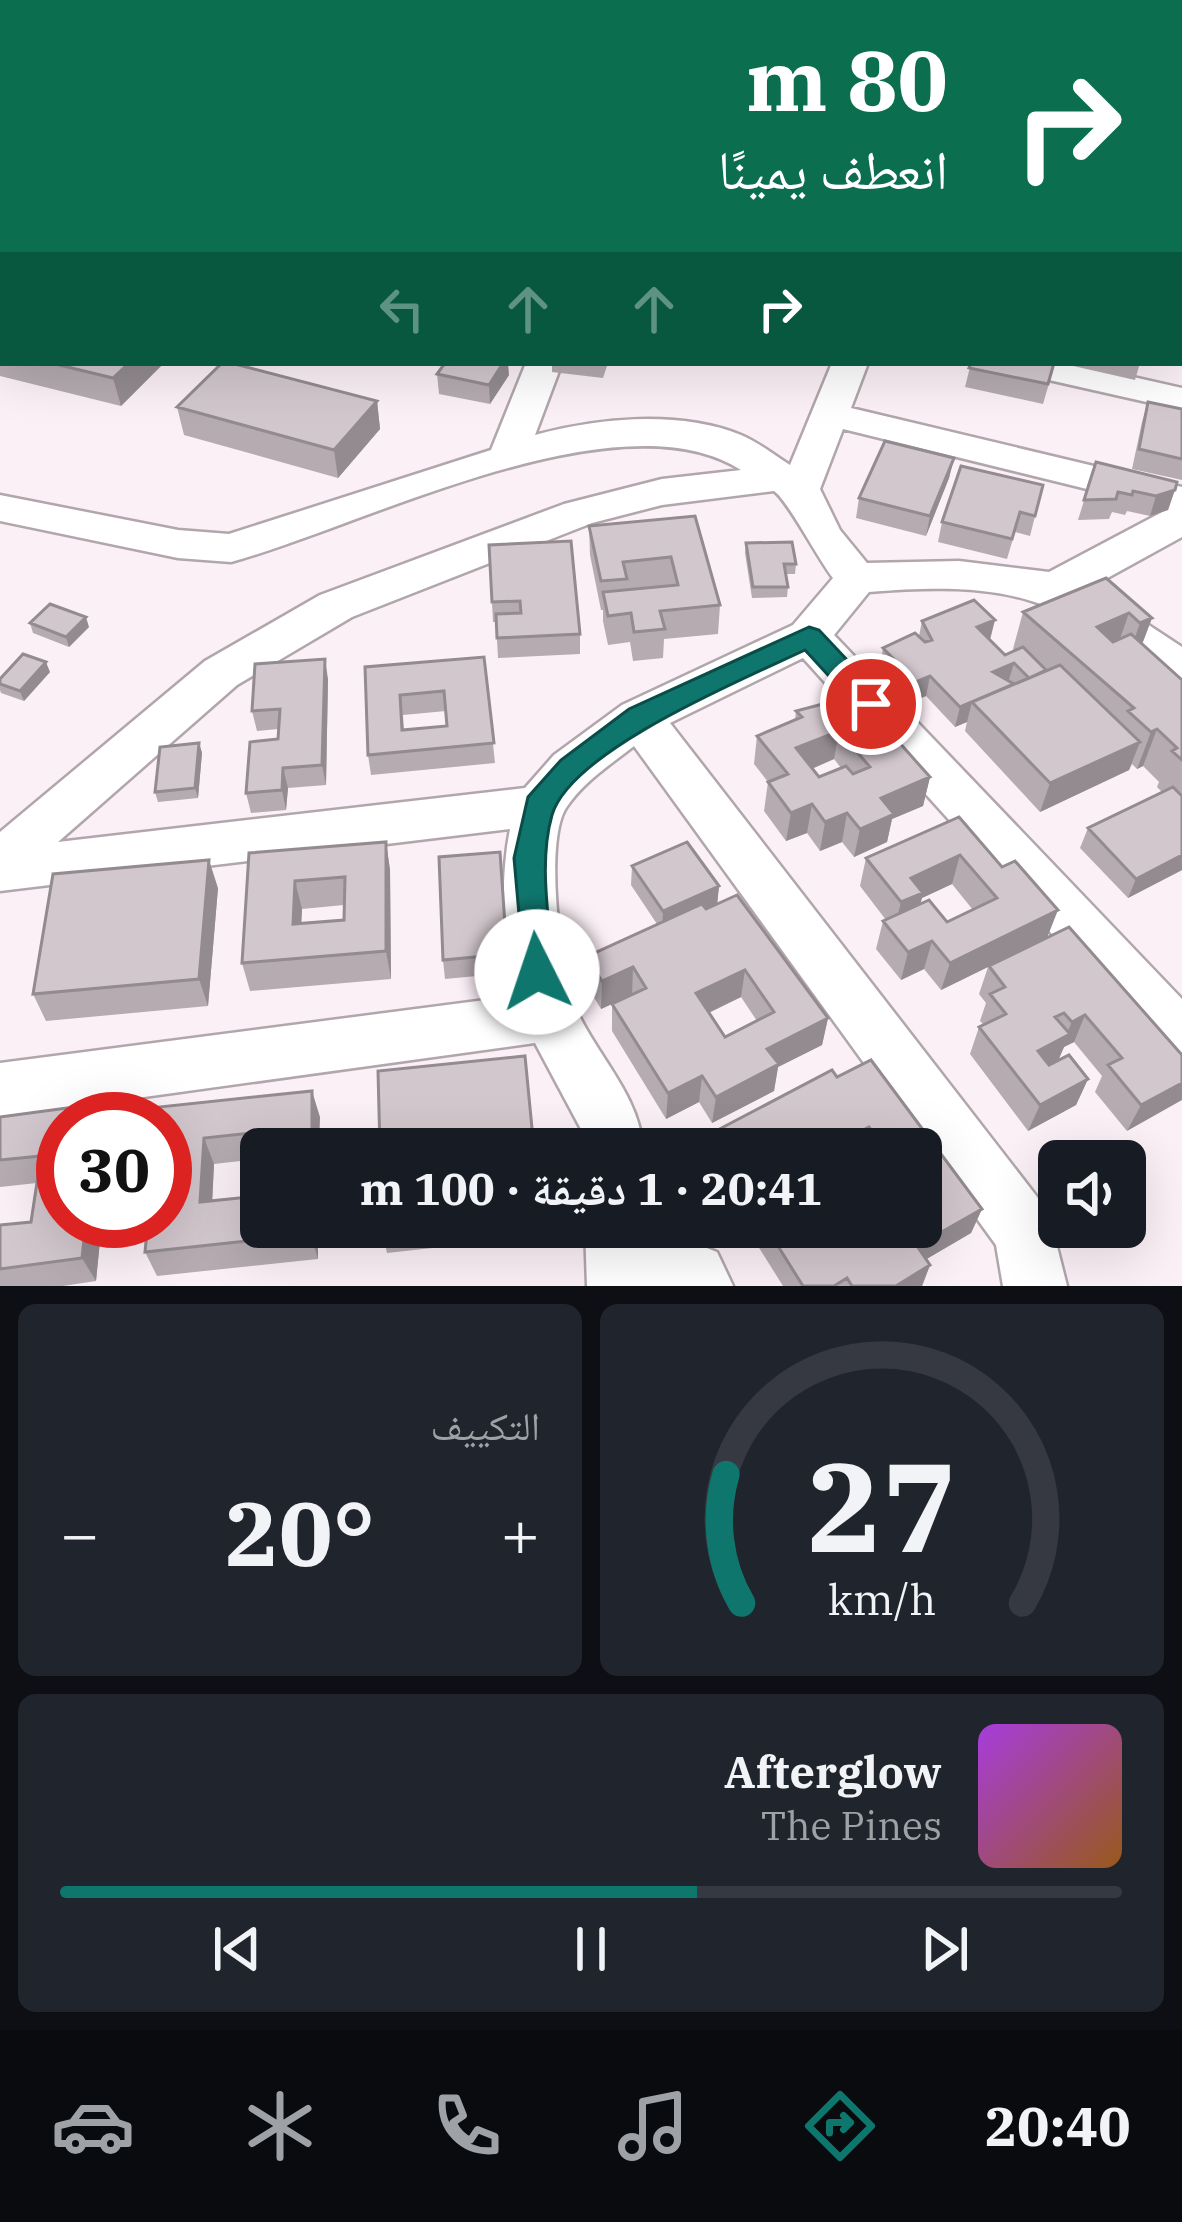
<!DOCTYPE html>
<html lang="ar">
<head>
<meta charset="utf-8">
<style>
	body { margin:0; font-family:"IBM Plex Serif","Noto Naskh Arabic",serif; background:#20242c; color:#f1f3f6; direction:rtl; height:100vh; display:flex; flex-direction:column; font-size:45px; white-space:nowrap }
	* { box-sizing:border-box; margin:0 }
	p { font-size:39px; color:#9ea1a6 }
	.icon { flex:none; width:66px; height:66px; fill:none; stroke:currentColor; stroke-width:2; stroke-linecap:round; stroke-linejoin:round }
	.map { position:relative; height:1286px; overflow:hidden; direction:ltr }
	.sheet { display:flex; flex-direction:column; gap:18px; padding:18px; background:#0d0f14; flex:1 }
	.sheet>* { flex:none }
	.guide { position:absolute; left:0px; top:0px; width:1182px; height:366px; box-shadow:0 12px 48px #0002; direction:rtl; background:#0b6e4f; color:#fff; overflow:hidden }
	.fabs { position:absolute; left:1038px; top:1140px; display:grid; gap:24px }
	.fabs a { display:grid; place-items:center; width:108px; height:108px; border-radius:18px; background:#171b24; box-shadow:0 12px 48px #0002; font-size:60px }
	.speed { position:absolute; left:36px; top:1092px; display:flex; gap:24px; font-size:60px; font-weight:700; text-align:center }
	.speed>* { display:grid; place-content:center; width:156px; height:156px; border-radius:50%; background:#171b24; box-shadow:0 12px 48px #0002; line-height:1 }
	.speed .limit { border:18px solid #d22; background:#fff; color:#111 }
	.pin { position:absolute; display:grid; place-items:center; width:102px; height:102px; color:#fff; margin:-51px; border:6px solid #fff; border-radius:50%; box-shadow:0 3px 12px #0007 }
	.me { position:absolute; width:132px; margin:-66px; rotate:356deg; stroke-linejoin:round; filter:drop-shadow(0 0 9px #0008) }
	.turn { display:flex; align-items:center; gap:42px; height:252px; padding:0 36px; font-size:54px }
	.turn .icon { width:156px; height:156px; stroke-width:2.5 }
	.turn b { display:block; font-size:84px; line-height:102px }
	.lanes { display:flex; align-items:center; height:114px; padding:0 36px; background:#0003; justify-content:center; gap:60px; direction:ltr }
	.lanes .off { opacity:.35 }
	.big { font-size:90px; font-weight:700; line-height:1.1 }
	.sheet .widget { flex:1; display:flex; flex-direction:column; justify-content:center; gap:18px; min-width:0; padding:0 42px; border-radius:18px; background:#20242c }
	.sheet .dial { align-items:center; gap:0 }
	.dial svg { height:312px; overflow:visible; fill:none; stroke:#363941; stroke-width:7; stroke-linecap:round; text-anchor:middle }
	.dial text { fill:#f1f3f6; stroke:none }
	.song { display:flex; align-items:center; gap:36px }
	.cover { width:144px; height:144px; border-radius:18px; background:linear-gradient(135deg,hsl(280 70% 55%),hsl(30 70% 35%)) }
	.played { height:12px; border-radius:6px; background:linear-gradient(90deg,#0f766e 60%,#363941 60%) }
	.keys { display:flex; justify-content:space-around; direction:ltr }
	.heat { display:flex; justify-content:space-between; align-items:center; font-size:66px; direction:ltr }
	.sheet .tiles { flex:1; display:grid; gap:18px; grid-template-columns:1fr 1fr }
	.widget:last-child { grid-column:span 2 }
	.trip { position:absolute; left:240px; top:1128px; width:702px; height:120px; border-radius:18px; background:#171b24; box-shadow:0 12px 48px #0002; font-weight:700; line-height:120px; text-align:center; direction:rtl }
	.tabs { display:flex; height:192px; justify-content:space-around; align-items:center; background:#090b0e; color:#9ea1a6 }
	.tabs .icon { width:84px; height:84px }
	.tabs .selected { color:#0f766e }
	.tabs b { font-size:54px; color:#f1f3f6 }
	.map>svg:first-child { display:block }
</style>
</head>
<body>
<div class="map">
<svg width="1182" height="1286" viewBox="0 0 1182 1286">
	<rect width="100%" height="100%" fill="#fcf0f7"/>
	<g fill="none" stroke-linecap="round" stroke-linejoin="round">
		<!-- street casing -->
		<g stroke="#b1a6ac" stroke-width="5">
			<path id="street" d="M9 0H41L7 3Z
				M216 0H242L244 3H218Z
				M295 0H323L293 3Z
				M947 0H995L997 3H949Z
				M1179 20 1182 21V37L1179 36Z
				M1179 106H1182V124H1179Z
				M3 207V228L0 229V208Z
				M0 294H3V315H0Z
				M1179 301H1182V321H1179Z
				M526 363H562L535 435C598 418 679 410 741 435 758 442 774 455 790 465L832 363H868L851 408 1182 487V537L1091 587 1182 647V690L1166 685C1065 594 1002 581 869 592L834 635 1182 999V1063L1162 1056 803 658 670 723 1048 1211 1067 1286H1003L996 1245 634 746C610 765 583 782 566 808 544 842 560 971 576 1009 597 1056 640 1096 643 1149H583L582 1131 535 1043 0 1117V1063L516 996C502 945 500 880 510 829L0 891V832L205 661 320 595 564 504 662 479 741 470C619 392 363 526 231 562L178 558 0 521V495L178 530 229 534 491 450ZM843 429 1168 509 1049 572 959 561 867 563 840 530 820 489ZM774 491C787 499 818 559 833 578L793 625 622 705 554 755 525 788 58 842 237 685 352 617 592 523 662 505Z
				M1004 363H1071L1182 388V410L1009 371Z
				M585 1227H647L648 1242 694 1243 717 1252 733 1286H587Z"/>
		</g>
		<!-- street -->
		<use href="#street" fill="#fff" fill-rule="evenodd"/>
	</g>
	<!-- wall -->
	<path fill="#b5abb0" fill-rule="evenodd" d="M31 0H188V3H25Z
		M421 0H471L468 3H417Z
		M1179 41H1182V76H1179Z
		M1179 246H1182V302L1179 301Z
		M0 306 3 308V363H164L121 406 0 376Z
		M552 363H608L603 378 552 372Z
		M971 363H1055L1043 404 965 387Z
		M1060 363H1140L1135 380Z
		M437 374 509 375 490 404 439 394Z
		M377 401 380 429 338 478 184 435 177 407Z
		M1148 402 1182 409V480L1132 469 1142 422Z
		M954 458 949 478 926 536 856 518 859 498Z
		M1096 462 1177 482 1168 510 1150 516 1127 511 1125 515 1112 512 1109 519 1078 520Z
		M1043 485 1030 536 1015 532 1007 559 938 542 942 522Z
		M695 516 720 605 718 634 664 639 663 658 633 661 630 642 608 645 603 621V610H601L590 555 589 526Z
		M746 543 796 564 795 574H786L788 587 787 597 752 598 745 553Z
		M489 545 580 634V654L498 658 496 622H493Z
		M1106 578 1152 618 1142 644 1182 680V870L1128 898 1080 848 1088 828 1162 792 1157 787 1159 782 1143 766 1137 769 1132 764 1129 770 1040 812 965 731 967 722 955 727 926 696 911 702 880 668 883 648 919 636 922 621 990 640 1005 655 1015 651 1013 649 1023 612Z
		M30 623 89 627 69 647 33 633Z
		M484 657 495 763 371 775 368 755 365 667ZM446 711 447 726 404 730 403 715Z
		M50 672 24 701 1 693 0 690V679Z
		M328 679 326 785 288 788 286 810 251 813 246 793 278 739V729L257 731 252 711Z
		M857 695 930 777 923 806 892 819 887 842 854 857 842 842 820 851 807 833 786 841 764 811 768 782 754 764 757 736 795 720 796 711ZM834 759 841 768 819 777 812 769Z
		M199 743 202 753 198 798 158 802 155 792Z
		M959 817 1047 938 1182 1055 1127 1131 1095 1092 1102 1076 1074 1042 1064 1047 1058 1060 1088 1079 1076 1105 1028 1131 970 1054 979 1027 984 1025 980 1021 986 1003 979 994 988 967 941 990 924 969 901 980 876 949 883 921 886 920 860 886 866 858ZM952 884 973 910 947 922 920 904 922 898Z
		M386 842 390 870 391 979 250 991 242 963 249 853ZM344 905V920L301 923 302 909Z
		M500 852 509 973 445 979 443 960Z
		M632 866 719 886 717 904 828 1018 822 1045 778 1067 774 1091 712 1123 699 1102 666 1119 612 1031V1004L601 1009 586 984V957L657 924 631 885ZM741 997 757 1021 725 1037 709 1013Z
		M218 888 208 1006 46 1021 33 994Z
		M871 1060 982 1209 971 1233 926 1259 930 1265 922 1286H783L746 1227H921V1149H708L710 1134 832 1070 837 1077Z
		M97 1104 63 1221H102L96 1281 63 1286H0V1225L31 1222 37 1183 0 1187V1117Z
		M159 1107 320 1117 261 1227H318V1259L157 1276 145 1252ZM259 1159 258 1196 212 1201 214 1164Z
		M381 1227H540L541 1236 387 1253Z"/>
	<!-- shaded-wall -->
	<path fill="#938b90" d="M129 363H164L121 406 113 378Z
		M503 363H508L509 375 490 404 489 385Z
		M377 401 380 429 338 478 334 450Z
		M954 458 949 478 926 536 930 516Z
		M1175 490 1168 510 1150 516 1156 496Z
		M1129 613 1116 650 1097 627Z
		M86 617 89 627 69 647 66 637Z
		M1152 618 1138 655 1127 660 1140 623Z
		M995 620 990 640 977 627Z
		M325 659 328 679 326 785 322 765Z
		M46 662 50 672 24 701 20 691Z
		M1014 663 1008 683 993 672Z
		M930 676 926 696 911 702 916 682Z
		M972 702 967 722 955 727 960 707Z
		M1157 729 1143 766 1137 769 1151 732Z
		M839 731 834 759 792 777 796 748Z
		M1140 742 1129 770 1040 812 1050 783Z
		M199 743 202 753 198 798 195 788Z
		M283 768 288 788 286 810 282 790Z
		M930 777 923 806 892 819 887 842 854 857 860 829 881 798Z
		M812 804 807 833 786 841 791 813Z
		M847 813 842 842 820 851 825 822Z
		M386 842 390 870 391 979 386 951Z
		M960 855 952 884 922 898 915 921 894 930 901 902 911 878Z
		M1182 855V870L1128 898 1136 879Z
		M209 860 218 888 208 1006 199 979Z
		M295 881 302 909 300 952 293 924Z
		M719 886 717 906 662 931 663 911Z
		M1058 910 1047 938 941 990 950 963Z
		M932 941 924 969 901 980 908 952Z
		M633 967 632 995 601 1009 602 981Z
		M745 970 741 997 693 1020 696 993Z
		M1085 1015 1074 1042 1064 1047 1058 1061 1027 1078 1038 1051 1065 1037 1072 1022Z
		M828 1018 822 1045 778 1067 774 1091 712 1123 716 1097 767 1049Z
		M702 1076 699 1102 666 1119 668 1093Z
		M1088 1079 1076 1105 1028 1131 1040 1105Z
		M1182 1083V1100L1127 1131 1141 1105Z
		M312 1091 320 1117 319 1149H312Z
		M97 1104 104 1119H96Z
		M869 1127 863 1149H828Z
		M204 1138 214 1164 211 1227 200 1202Z
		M982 1209 971 1233 908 1270 917 1246Z
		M86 1221H102L96 1281 82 1258Z
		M310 1227H318V1259L310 1234Z
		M930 1265 922 1286H896Z"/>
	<!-- building -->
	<path fill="#d2c7cd" stroke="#938b90" stroke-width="3" fill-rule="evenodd" d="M31 0H69L79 3H25Z
		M120 0H178L172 3H132Z
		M262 0H292L288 3Z
		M331 0H351L357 1 354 3H324Z
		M366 0H398L395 3H360Z
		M648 0H703L702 3H647Z
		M711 0H823L821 3H726Z
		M840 0H874L882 1V3H838Z
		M900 0H921L934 2 898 3Z
		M1179 41H1182V59L1179 58Z
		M3 47V73L0 72V49Z
		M3 124V147L0 146V126Z
		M0 170 3 171V187L0 186Z
		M3 226V245H2L0 244V228Z
		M1179 246H1182V282H1179Z
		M3 316V351H0V319Z
		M51 363H129L113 378Z
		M222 363H231L377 401 334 450 177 407Z
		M445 363H503L489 385 437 374Z
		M971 363H1054L1048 384 969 368Z
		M1148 402 1182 409V459L1139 449Z
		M885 441 954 458 930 516 859 498Z
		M1096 462 1177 482 1175 490 1156 496 1133 491 1132 495 1118 492 1116 499 1084 500Z
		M961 466 1043 485 1035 516 1020 512 1012 539 942 522Z
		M695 516 720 605 660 611 665 629 634 632 631 613 608 616 603 592 678 585 671 557 623 562 627 579 601 581 589 526Z
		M571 541 580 634 497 638 496 614 521 613 520 601 492 602 489 545Z
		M792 542 796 564H784L788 587H753L746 543Z
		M1106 578 1152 618 1140 623 1129 613 1097 627 1113 642 1131 634 1182 680V760L1172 751 1177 748 1157 729 1151 732 1128 711 1134 708 1023 612Z
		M974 600 995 620 977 627 1005 655 1023 647 1046 670 1029 678 1014 663 993 672 1014 684 960 707 930 676 916 682 883 648 915 633 925 642 932 640 922 621Z
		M50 604 86 617 66 637 30 623Z
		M23 654 46 662 20 691 0 684V679Z
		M484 657 494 743 368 755 365 667ZM444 691 447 726 402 730 400 695Z
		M325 659 322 765 283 768 282 790 246 793 250 742 278 739 280 709 252 711 255 664Z
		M1060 665 1140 742 1050 783 972 702Z
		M857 695 930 777 881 798 894 814 860 829 847 813 825 822 812 804 791 813 768 782 788 774 757 736 802 717 796 711ZM839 731 870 767 853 774 846 766 819 777 796 748Z
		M199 743 195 788 155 792 160 747Z
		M1173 787 1182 796V855L1136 879 1088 828Z
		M959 817 1002 867 1015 861 1058 910 950 963 932 941 908 952 883 921 929 900 947 922 997 898 960 855 911 878 923 893 901 902 866 858Z
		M386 842V951L242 963 249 853ZM345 877 344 920 293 924 295 881Z
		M687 842 719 886 663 911 632 866Z
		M500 852 507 954 443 960 439 857Z
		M209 860 199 979 33 994 53 874Z
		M737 895 828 1018 767 1049 779 1064 716 1097 702 1076 668 1093 612 1004 646 988 633 967 602 981 586 957 702 904 706 909ZM745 970 774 1012 725 1037 696 993Z
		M1069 927 1182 1055V1083L1141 1105 1108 1065 1122 1058 1085 1015 1072 1022 1064 1013 1055 1017 1070 1034 1038 1051 1049 1065 1069 1055 1088 1079 1040 1105 979 1027 1006 1014 990 994 1005 987 989 966Z
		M525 1056 534 1149H380L378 1071Z
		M871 1060 982 1209 917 1246 930 1265 896 1286H852L847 1278 834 1286H803L766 1227H921V1149H884L869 1127 828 1149H763L761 1147 757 1149H719L710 1134 832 1070 837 1077Z
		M312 1091V1149H261V1227H310V1234L145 1252 148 1221H165V1119H158L159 1107ZM260 1132 258 1196 200 1202 204 1138Z
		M97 1104 96 1119H63V1221H86L82 1258 0 1269V1225L31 1222 41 1156 0 1160V1117Z"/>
	<!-- route -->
	<path fill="#0f766e" stroke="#0a4d48" stroke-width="3" d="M809 627 819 630 881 696V711H861L805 650C746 678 571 750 552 815 538 864 550 922 553 972L548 982 537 987 525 982 514 858 528 797 561 760 629 709Z"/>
</svg>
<div class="fabs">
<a><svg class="icon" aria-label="sound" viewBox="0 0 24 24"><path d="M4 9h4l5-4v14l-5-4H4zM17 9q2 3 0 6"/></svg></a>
</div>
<div class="speed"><div class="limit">30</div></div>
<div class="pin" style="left:871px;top:704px;background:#d93025"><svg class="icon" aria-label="arrive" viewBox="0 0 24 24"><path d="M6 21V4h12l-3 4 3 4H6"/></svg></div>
<svg class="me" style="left:537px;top:972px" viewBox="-20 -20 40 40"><circle r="19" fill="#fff"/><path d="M0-13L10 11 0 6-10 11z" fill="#0f766e"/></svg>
<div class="trip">20:41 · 1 دقيقة · 100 m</div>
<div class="guide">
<div class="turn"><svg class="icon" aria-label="right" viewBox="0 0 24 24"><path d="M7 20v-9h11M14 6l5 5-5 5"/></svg><div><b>80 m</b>انعطف يمينًا</div></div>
<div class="lanes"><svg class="icon off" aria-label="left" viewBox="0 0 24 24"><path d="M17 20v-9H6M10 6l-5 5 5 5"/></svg><svg class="icon off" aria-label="ahead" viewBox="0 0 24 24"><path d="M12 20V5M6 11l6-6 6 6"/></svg><svg class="icon off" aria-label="ahead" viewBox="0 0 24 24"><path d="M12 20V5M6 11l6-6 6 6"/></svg><svg class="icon" aria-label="right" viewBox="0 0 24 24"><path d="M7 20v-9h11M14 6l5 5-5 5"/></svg></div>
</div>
</div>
<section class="sheet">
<div class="tiles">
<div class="widget dial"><svg viewBox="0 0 100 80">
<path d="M14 69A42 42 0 1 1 86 69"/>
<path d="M14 69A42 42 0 0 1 10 36" stroke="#0f766e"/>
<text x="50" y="56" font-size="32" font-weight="700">27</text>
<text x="50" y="72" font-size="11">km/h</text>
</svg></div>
<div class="widget"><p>التكييف</p>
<div class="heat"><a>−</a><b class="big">20°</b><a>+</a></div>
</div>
<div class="widget">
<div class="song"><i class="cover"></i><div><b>Afterglow</b><p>The Pines</p></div></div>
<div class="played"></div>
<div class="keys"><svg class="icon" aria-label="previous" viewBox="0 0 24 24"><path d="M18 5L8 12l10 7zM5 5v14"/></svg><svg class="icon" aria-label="pause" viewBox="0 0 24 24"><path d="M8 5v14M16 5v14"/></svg><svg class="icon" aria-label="next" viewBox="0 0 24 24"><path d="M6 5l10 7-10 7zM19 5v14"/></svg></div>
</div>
</div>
</section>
<nav class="tabs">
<b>20:40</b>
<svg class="icon selected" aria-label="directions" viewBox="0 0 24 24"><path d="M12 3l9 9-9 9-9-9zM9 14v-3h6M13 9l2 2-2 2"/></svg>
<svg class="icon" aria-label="music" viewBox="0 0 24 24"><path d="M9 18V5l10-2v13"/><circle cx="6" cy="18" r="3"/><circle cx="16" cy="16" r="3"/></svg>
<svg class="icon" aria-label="phone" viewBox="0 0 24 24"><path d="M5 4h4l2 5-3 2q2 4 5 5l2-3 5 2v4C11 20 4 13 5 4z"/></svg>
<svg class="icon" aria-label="climate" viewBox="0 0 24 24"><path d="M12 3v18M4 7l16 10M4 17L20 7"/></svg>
<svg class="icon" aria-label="car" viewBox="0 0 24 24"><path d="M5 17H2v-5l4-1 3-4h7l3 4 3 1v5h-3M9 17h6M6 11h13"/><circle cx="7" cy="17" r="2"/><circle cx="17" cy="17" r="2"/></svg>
</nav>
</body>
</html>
